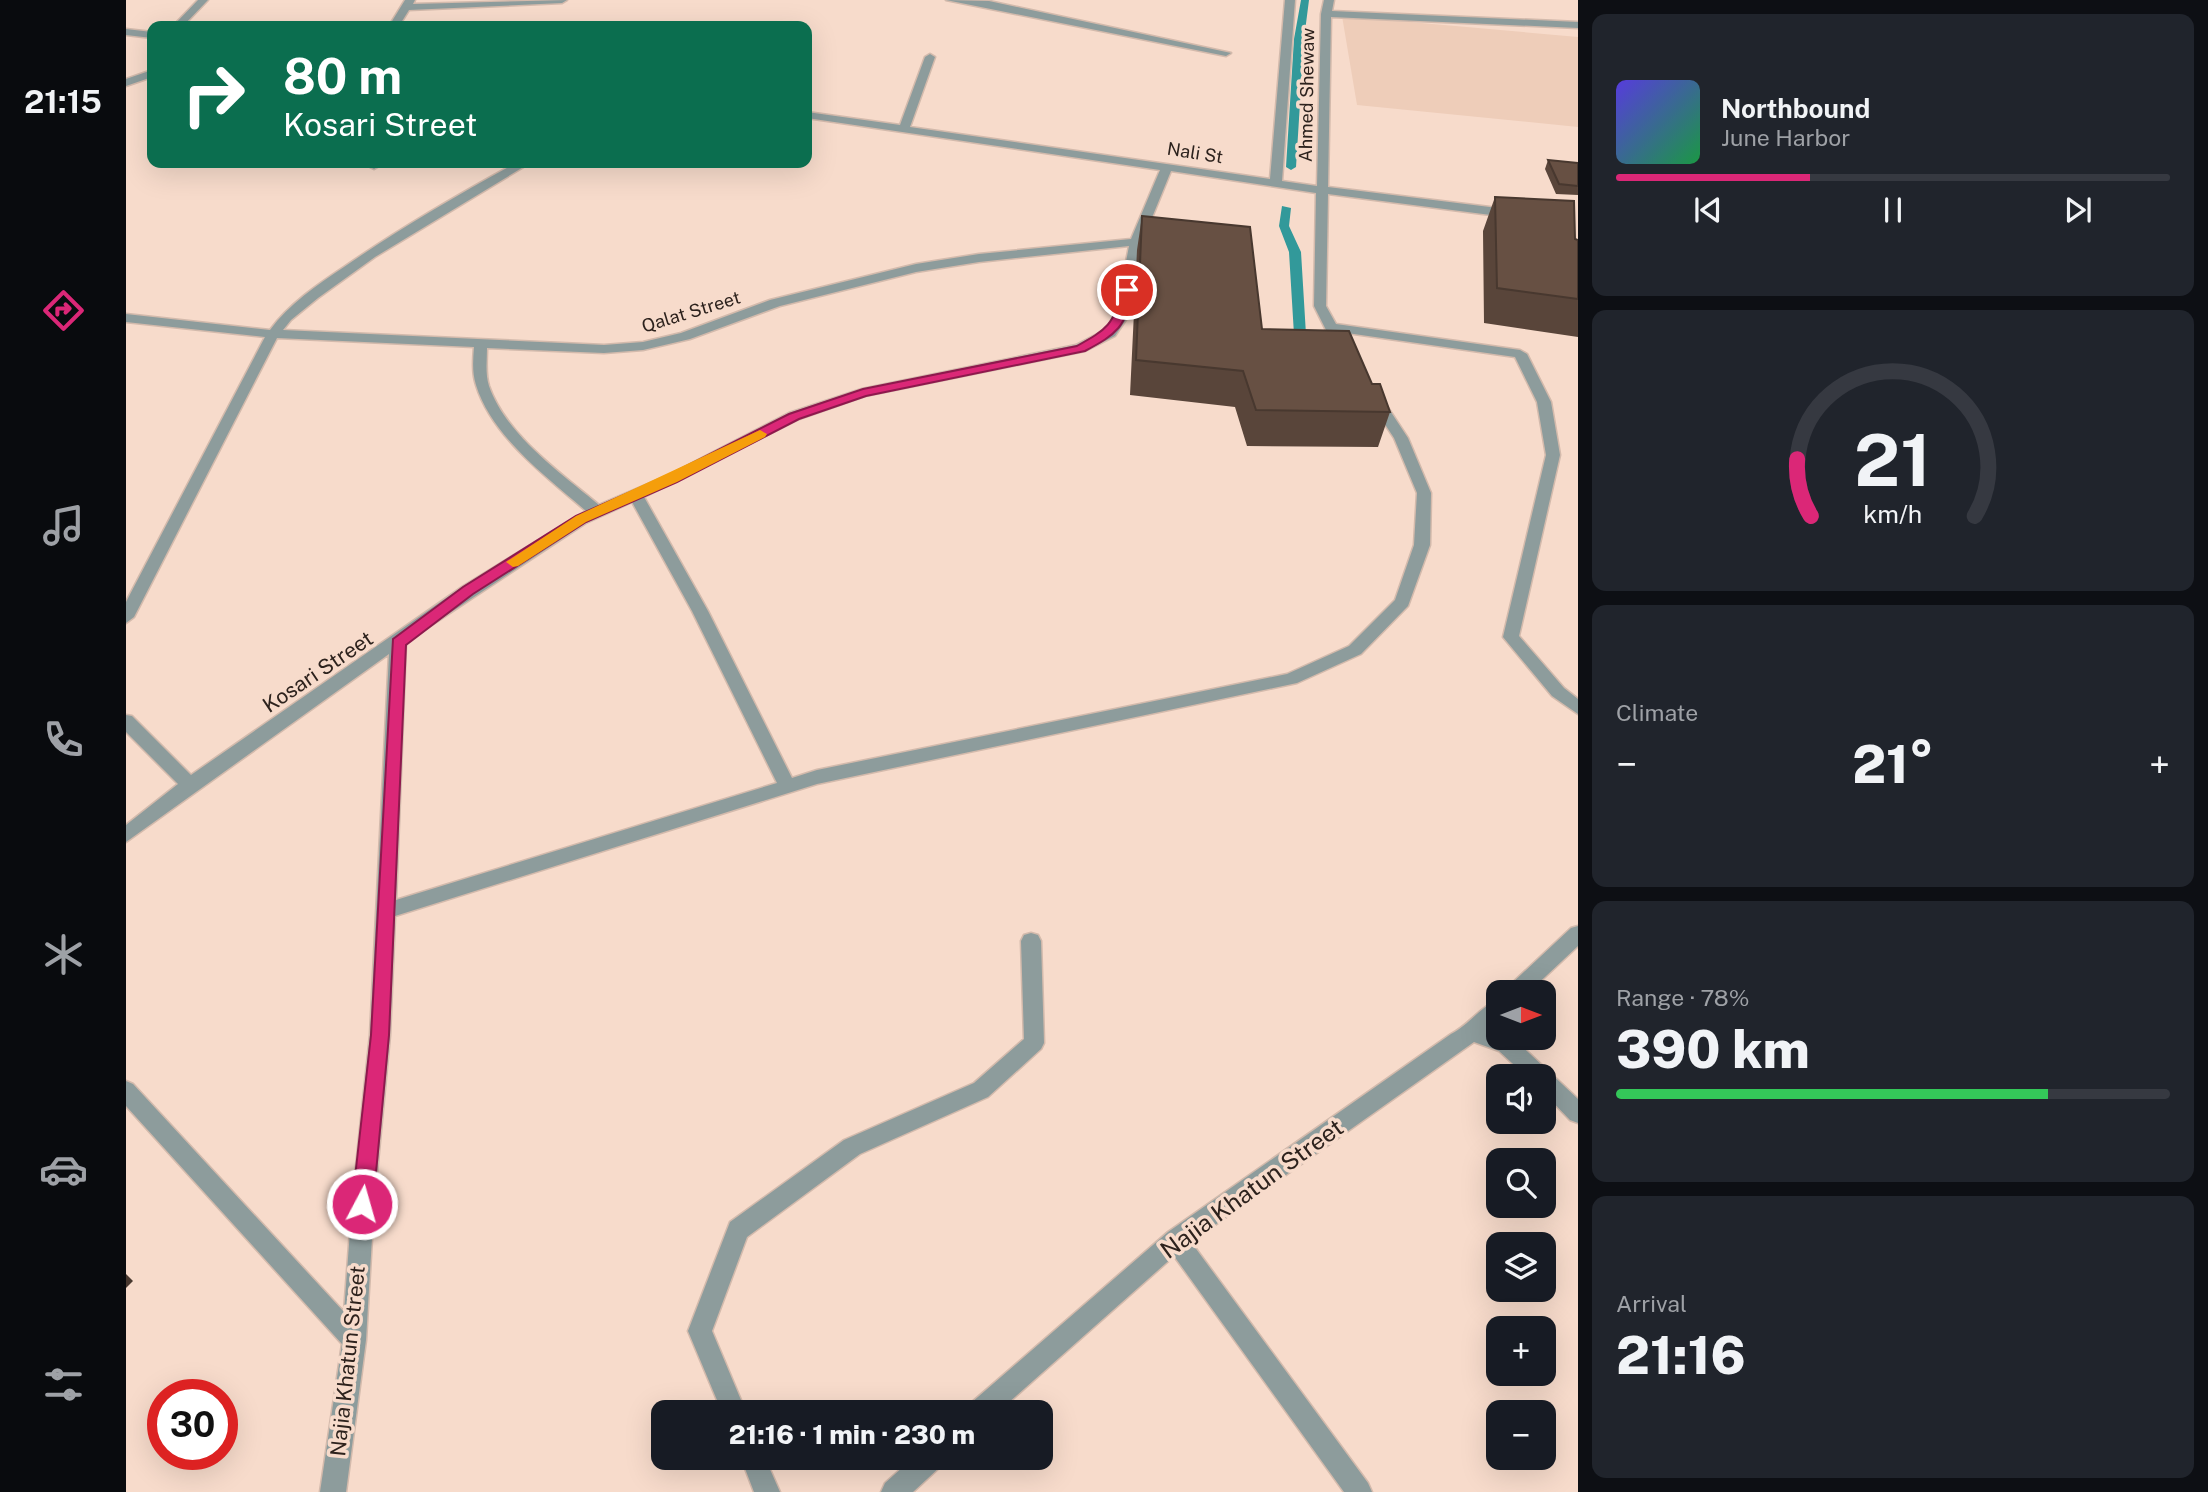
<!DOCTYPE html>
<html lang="en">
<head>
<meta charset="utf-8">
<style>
	body { margin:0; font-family:"Public Sans",sans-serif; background:#20242c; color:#f1f3f6; height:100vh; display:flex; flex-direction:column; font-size:26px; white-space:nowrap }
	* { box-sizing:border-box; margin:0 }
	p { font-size:23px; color:#9ea1a6 }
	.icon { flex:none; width:38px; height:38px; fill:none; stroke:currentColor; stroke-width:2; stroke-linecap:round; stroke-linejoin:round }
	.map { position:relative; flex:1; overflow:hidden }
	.side { display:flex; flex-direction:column; gap:14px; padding:14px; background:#0d0f14; width:630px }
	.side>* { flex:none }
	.banner { position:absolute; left:21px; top:21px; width:665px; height:147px; border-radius:14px; box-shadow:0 7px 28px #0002; background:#0b6e4f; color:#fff; overflow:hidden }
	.needle { width:46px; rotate:90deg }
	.controls { position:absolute; left:1360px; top:980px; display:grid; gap:14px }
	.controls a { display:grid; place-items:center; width:70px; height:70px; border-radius:14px; background:#171b24; box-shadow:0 7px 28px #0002; font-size:35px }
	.speed { position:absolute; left:21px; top:1379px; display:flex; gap:14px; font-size:35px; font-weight:700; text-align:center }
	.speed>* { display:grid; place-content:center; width:91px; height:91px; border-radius:50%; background:#171b24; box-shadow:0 7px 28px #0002; line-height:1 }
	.speed .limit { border:10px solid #d22; background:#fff; color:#111 }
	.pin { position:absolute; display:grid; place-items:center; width:60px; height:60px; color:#fff; margin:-30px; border:4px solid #fff; border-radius:50%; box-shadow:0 2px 7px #0007 }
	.me { position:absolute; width:77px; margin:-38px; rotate:6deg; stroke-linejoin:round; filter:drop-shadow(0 0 5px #0008) }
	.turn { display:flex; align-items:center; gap:24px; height:147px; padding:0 21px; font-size:32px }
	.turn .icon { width:91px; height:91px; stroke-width:2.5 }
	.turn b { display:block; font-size:49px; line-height:60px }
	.big { font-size:52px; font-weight:800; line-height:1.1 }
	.side .widget { flex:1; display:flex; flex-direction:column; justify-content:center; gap:10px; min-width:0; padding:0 24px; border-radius:14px; background:#20242c }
	.side .dial { align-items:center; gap:0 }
	.dial svg { height:182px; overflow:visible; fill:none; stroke:#363941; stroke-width:7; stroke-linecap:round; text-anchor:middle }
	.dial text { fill:#f1f3f6; stroke:none }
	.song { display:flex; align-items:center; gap:21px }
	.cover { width:84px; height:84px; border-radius:10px; background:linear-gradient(135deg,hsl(250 70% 55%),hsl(140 70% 35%)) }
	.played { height:7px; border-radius:4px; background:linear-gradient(90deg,#db2777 35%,#363941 35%) }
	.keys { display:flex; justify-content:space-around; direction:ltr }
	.heat { display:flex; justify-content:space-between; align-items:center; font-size:38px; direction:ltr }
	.charge { height:10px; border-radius:5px; background:linear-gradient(90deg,#34c759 78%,#363941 0) }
	.trip { position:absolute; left:525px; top:1400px; width:402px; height:70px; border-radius:14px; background:#171b24; box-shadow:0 7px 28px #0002; font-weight:800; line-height:70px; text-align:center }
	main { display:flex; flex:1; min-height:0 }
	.dock { display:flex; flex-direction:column; width:126px; justify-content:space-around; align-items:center; background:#090b0e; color:#9ea1a6 }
	.dock .icon { width:49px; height:49px }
	.dock .selected { color:#db2777 }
	.dock b { font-size:32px; color:#f1f3f6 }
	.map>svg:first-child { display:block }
</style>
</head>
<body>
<main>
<nav class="dock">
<b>21:15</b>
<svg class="icon selected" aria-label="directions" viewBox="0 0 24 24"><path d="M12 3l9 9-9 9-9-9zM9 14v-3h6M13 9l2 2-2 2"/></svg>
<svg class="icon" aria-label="music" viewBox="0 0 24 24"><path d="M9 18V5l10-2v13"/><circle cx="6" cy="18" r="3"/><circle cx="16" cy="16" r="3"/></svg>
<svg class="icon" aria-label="phone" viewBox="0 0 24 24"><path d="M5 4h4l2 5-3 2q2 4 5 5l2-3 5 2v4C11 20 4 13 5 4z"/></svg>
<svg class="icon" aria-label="climate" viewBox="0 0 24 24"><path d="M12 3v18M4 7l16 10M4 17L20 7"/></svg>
<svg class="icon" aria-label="car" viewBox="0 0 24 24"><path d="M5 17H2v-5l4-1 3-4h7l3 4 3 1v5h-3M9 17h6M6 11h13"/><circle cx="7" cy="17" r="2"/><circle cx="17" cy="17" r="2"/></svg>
<svg class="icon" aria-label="filters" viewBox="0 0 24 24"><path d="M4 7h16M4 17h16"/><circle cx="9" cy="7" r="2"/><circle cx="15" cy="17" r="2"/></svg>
</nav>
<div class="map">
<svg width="1452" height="1492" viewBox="0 0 1452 1492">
	<rect width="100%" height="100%" fill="#f7dbcb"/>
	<!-- built -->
	<path fill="#eecdb9" d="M1216 16 1452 37V127L1231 105Z"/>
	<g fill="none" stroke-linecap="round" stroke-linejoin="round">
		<!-- stream -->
		<path fill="#32999a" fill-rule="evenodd" d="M1175 0H1183L1178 39 1170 167 1165 170 1160 167 1168 39Z
			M1156 206 1165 208 1163 226 1175 252 1181 351 1175 355 1169 351 1163 252 1153 226Z"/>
		<!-- minor casing -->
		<g stroke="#d3baac" stroke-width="3">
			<path id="minor" d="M72 0H82L57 26H47Z
				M279 0H289L287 4 441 0 436 3 283 10 273 26H263Z
				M820 0 863 1 1105 53 1100 56Z
				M1159 0H1169L1156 181 1191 186 1195 14 1198 0H1208L1206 11 1452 22V28L1205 17 1202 187 1388 210 1394 214 1388 218 1202 194 1200 306 1210 324 1394 350 1401 354 1425 402 1434 455 1393 636 1438 688 1452 699V714L1426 696 1377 637 1420 455 1411 402 1389 357 1214 332 1224 351 1222 354H1212L1188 306 1190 193 1045 171 1016 242 1004 314 989 336 959 351 739 396 673 419 518 497 582 611 666 778 691 770 1161 674 1223 646 1269 600 1288 545 1291 493 1268 438 1243 400 1250 396 1255 397 1282 438 1305 493 1304 545 1282 606 1235 654 1171 683 691 784 269 916 264 1035 248 1204 240 1340 220 1492H194L216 1344 0 1106V1081L7 1084 218 1312 226 1204 244 1035 263 654 0 842V825L52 784 0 732V715L6 716 65 775 336 587 460 511C421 477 366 437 350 385 346 373 347 360 348 347L151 338 8 617 0 623V602L139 337 0 322V314L144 330C163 304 191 285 218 267 273 229 331 195 390 163H404L249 257 192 298 165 320 157 330 478 345 517 342 555 333 644 300 790 264 853 254 1005 239 1034 170 681 118V112L774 125 799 57 804 54 809 57 784 127 1144 179ZM1003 246 990 314 979 330 950 345 736 389 663 413 541 476 473 505C435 473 380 435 363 386 359 373 361 360 361 348L478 353 517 350 564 339 654 306 790 272 853 262ZM506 502 566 611 651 783 270 900 280 642 460 523Z
				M0 29 26 32V38L0 35Z
				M26 70V77L0 86V79Z
				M245 163H258L248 169 242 166Z
				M1452 926V946L1403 992H1380L1383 986 1445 928Z
				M905 933 912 935 915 941 918 1043 915 1049 862 1097 734 1154 621 1237 586 1331 620 1412H596L562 1331 604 1222 718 1140 848 1083 898 1039 895 941 898 935Z
				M1372 1000V1022L1364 1030 1372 1032V1038H1387L1452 1099V1123L1444 1120 1418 1093V1076H1400L1373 1051 1348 1042 1065 1242 1242 1483 1246 1492H1218L1048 1256 872 1412H842L845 1403 1042 1232 1325 1034C1343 1025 1355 1006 1372 1000Z
				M615 1458H639L654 1492H628Z
				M787 1458H817L814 1467 787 1492H755L759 1483Z"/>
		</g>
		<!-- minor -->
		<use href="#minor" fill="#8d9c9c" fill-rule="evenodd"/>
	</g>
	<!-- wall -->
	<path fill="#59453a" d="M1422 160 1452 163V195L1430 194 1419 169Z
		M1369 197 1449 239 1452 240V337L1358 323 1357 231Z
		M1016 216 1136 329 1246 384 1264 412 1252 447 1121 446 1109 407 1004 395 1011 250Z"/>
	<!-- shaded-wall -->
	<path fill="#48382f" d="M0 1274 7 1281 0 1288Z"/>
	<!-- building -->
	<path fill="#675043" stroke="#48382f" stroke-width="2" d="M1422 160 1452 163V186L1433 184Z
		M1369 197 1448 201 1449 239 1452 240V299L1371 288Z
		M1016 216 1124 227 1136 329 1223 331 1246 384H1254L1264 412 1130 410 1117 371 1010 360Z"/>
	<!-- route -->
	<path fill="#db2777" stroke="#8e194d" stroke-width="2" d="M1001 286 1007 290C1000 327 991 334 959 351L740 396 673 419 551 482 460 522 347 594 280 645 263 1035 247 1204 244 1211 236 1214 229 1211 226 1204 245 1035 267 639 337 587 450 516 541 476 663 414 737 389 951 346C981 329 988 325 996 290Z"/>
	<!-- slow -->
	<path fill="#f59e0b" d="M634 430 641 434 639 437 551 482 460 522 392 566 387 567 380 562 450 516Z"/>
	<g text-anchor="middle" stroke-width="7" stroke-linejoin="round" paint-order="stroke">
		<!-- far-street labels -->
		<g font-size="18" fill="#2d221d" stroke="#f7dbcb">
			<text transform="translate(1181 95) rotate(-89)" y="6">Ahmed Shewaw</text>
			<text transform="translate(1069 153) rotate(9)" y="6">Nali St</text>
			<text transform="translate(565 312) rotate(-17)" y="6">Qalat Street</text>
		</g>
		<!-- street labels -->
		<g font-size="21" fill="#2d221d" stroke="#f7dbcb">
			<text transform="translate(192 672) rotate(-34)" y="7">Kosari Street</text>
			<text transform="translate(222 1361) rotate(-84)" y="7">Najia Khatun Street</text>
		</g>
		<!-- near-street labels -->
		<g font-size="24" fill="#2d221d" stroke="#f7dbcb">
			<text transform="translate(1126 1189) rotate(-36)" y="8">Najia Khatun Street</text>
		</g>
	</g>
</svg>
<div class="controls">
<a><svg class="needle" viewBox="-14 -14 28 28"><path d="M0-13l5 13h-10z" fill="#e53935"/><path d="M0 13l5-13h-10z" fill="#9ea1a6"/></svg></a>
<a><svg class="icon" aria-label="sound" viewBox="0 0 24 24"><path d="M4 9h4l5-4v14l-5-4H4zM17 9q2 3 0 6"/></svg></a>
<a><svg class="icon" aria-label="search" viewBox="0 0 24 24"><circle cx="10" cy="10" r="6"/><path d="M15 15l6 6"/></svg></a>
<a><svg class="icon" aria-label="layers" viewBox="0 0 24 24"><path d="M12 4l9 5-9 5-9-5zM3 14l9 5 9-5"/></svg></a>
<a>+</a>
<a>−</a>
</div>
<div class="speed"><div class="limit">30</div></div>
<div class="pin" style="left:1001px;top:290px;background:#d93025"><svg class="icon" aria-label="arrive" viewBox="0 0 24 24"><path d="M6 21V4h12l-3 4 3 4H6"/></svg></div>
<svg class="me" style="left:236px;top:1204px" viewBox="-20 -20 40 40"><circle r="17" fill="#db2777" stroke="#fff" stroke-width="3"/><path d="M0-11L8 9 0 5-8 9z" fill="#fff"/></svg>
<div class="trip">21:16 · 1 min · 230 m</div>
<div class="banner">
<div class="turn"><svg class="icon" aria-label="right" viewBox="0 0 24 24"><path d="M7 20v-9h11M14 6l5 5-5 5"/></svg><div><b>80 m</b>Kosari Street</div></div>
</div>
</div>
<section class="side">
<div class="widget">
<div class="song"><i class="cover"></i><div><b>Northbound</b><p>June Harbor</p></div></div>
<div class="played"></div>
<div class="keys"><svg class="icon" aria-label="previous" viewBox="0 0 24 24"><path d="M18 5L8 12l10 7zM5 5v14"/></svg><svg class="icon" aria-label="pause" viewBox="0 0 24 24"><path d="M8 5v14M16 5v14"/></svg><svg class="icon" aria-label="next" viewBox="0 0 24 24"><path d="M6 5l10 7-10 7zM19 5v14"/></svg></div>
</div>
<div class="widget dial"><svg viewBox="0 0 100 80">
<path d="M14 69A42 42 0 1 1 86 69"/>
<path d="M14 69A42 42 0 0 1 8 44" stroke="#db2777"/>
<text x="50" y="56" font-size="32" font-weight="700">21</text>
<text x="50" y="72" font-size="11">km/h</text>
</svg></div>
<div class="widget"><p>Climate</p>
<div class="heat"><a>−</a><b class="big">21°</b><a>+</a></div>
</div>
<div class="widget"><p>Range · 78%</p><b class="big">390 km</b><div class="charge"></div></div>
<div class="widget"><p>Arrival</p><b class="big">21:16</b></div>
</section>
</main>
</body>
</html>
